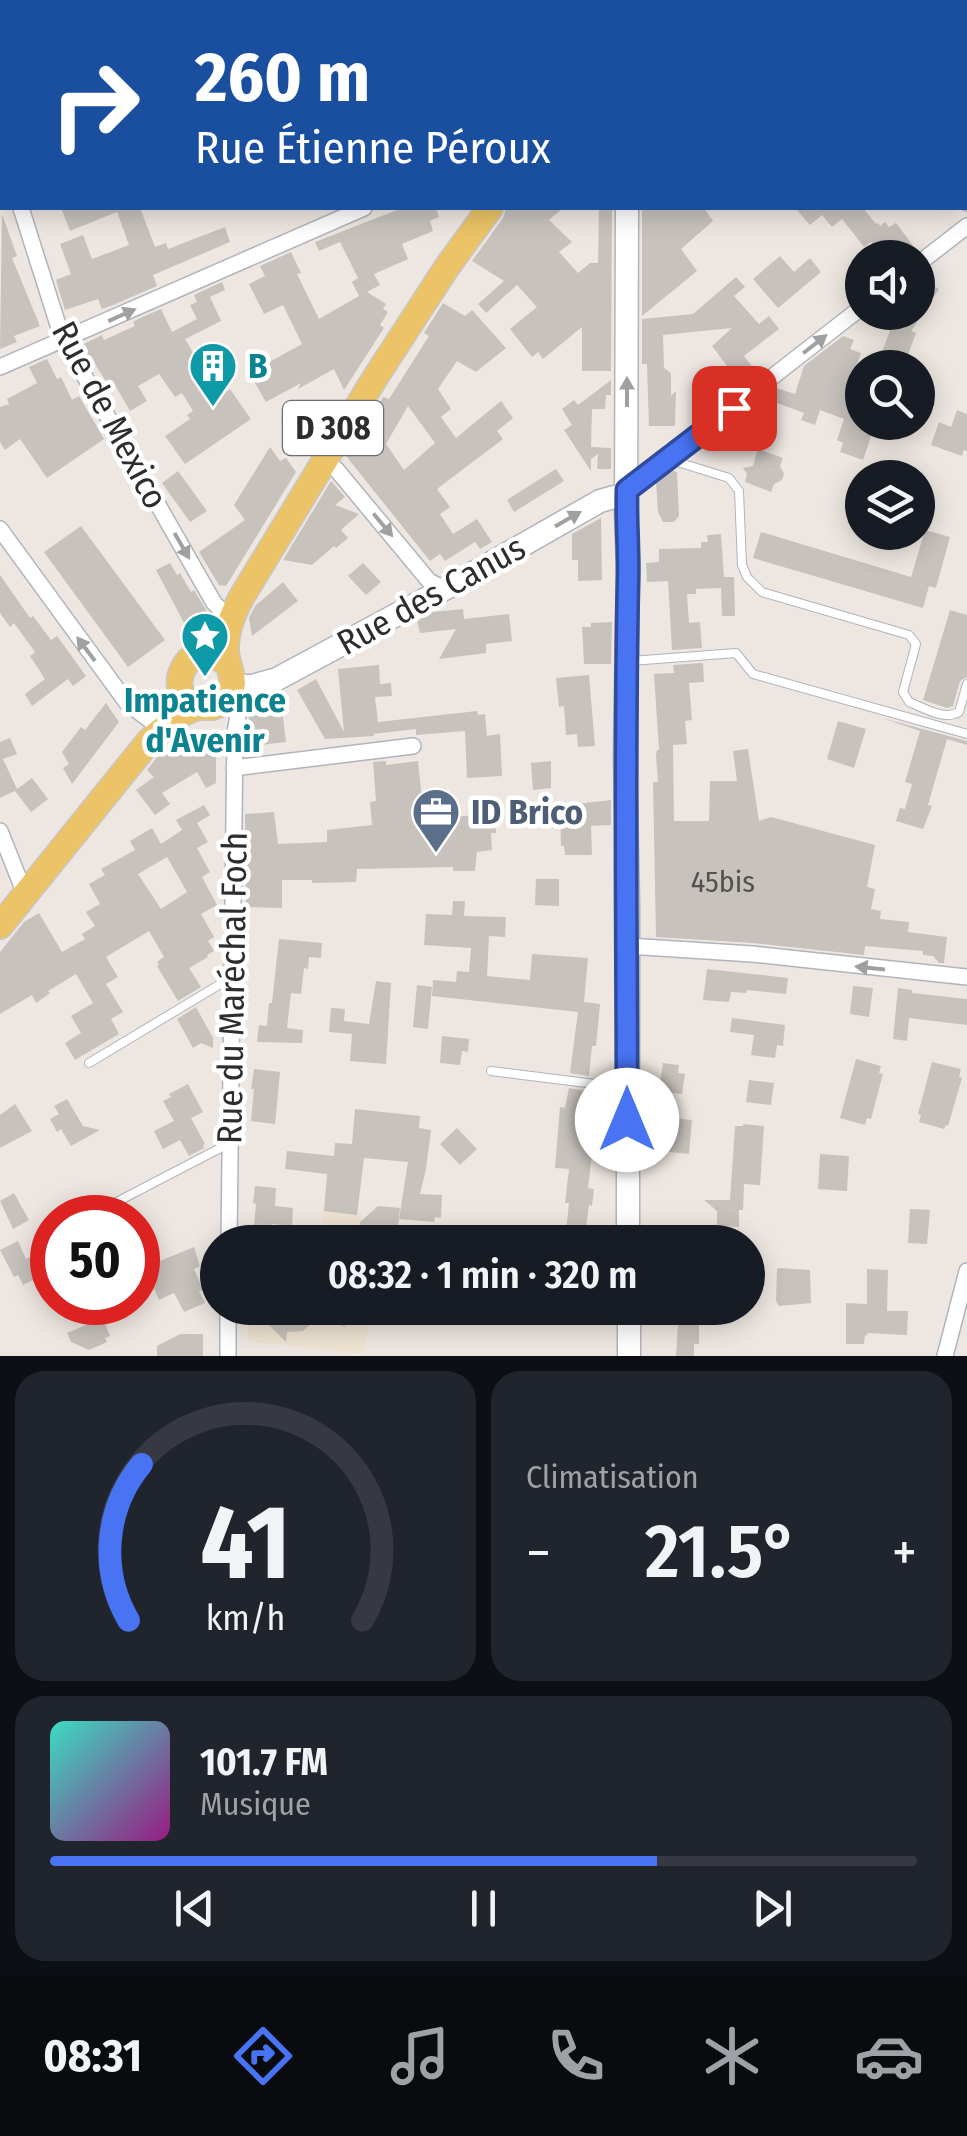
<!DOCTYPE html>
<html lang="fr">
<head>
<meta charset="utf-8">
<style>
	body { margin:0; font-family:"Fira Sans Condensed",sans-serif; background:#20242c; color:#f1f3f6; height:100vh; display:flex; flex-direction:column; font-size:38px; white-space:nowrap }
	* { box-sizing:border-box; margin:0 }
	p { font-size:32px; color:#9ea1a6 }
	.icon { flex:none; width:55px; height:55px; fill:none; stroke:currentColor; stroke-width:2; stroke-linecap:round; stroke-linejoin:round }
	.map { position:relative; height:1356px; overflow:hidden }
	.drawer { display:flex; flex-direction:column; gap:15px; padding:15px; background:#0d0f14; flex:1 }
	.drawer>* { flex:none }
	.hud { position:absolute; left:0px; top:0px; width:968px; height:210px; box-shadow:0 5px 25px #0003; background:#1a4fa0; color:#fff; overflow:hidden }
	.tools { position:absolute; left:845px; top:240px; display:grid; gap:20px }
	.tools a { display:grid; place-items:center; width:90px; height:90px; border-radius:50%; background:#171b24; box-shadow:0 5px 25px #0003; font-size:50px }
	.speed { position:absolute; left:30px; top:1195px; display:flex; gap:20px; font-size:50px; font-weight:700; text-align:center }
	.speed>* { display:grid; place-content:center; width:130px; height:130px; border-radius:50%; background:#171b24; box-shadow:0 5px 25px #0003; line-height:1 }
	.speed .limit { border:15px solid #d22; background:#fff; color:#111 }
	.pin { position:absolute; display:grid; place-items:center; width:85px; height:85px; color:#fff; margin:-42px; border-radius:20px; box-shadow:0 5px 15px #0006 }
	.me { position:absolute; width:110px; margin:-55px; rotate:0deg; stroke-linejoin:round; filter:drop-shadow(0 0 8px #0008) }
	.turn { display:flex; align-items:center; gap:35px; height:210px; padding:0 30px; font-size:45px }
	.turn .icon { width:130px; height:130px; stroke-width:2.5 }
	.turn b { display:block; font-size:70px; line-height:85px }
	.big { font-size:75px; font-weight:600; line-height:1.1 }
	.drawer .widget { flex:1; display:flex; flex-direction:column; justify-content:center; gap:15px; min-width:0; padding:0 35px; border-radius:30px; background:#20242c }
	.drawer .dial { align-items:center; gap:0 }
	.dial svg { height:260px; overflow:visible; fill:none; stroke:#363941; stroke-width:7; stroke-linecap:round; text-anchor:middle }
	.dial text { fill:#f1f3f6; stroke:none }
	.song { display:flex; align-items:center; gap:30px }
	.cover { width:120px; height:120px; border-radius:15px; background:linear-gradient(135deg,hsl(170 70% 55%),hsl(310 70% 35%)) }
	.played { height:10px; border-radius:5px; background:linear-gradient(90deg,#4873f3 70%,#363941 70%) }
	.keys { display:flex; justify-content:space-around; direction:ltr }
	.heat { display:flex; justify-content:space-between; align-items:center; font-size:55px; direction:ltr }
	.drawer .tiles { flex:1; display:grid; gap:15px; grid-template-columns:1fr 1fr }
	.widget:last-child { grid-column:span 2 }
	.trip { position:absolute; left:200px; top:1225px; width:565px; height:100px; border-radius:50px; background:#171b24; box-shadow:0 5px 25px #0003; font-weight:600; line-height:100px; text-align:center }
	.menu { display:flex; height:160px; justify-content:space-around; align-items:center; background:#090b0e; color:#9ea1a6 }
	.menu .icon { width:70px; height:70px }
	.menu .selected { color:#4873f3 }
	.menu b { font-size:45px; color:#f1f3f6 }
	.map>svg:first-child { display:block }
</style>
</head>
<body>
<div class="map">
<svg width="967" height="1356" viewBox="0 0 967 1356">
	<rect width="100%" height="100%" fill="#eee7e1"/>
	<!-- education -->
	<path fill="#eee3d1" d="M323 1211 361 1215 360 1231 401 1234 396 1242H321Z
		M249 1308H372L363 1354 248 1341Z"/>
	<!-- building -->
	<path fill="#c7c2bc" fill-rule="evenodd" d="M61 208H140L155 247 166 243 168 249 225 227 230 242 153 275 157 286 113 305 102 309 98 299 65 310 56 280 71 274 60 244 83 235 92 259 129 245 117 212 70 231Z
		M396 208H436L439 217 430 221 433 231 402 244 408 259 374 274 380 285 367 292 386 304 383 309 388 312 380 325 384 328 344 390 334 369 298 389 301 383 266 402 252 378 256 376 253 371 302 344 283 305 264 314 249 284 265 276 260 266 291 252 301 273 297 274 319 319 359 296 352 282 358 278 340 242 319 251 315 242 397 210Z
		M506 208H563L549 220 572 242 559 252 578 273 590 263H598L599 208H612L611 371H582V327L543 359 538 352 532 357 510 329 537 307 517 285 486 313 478 304 504 281 472 261 503 218Z
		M642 208H704L713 221 681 249 697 271 642 316Z
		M795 208H863L876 224 878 223 880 226 885 222 889 227 896 223 917 251 909 258H882L871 242 864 247 842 219 832 227 822 215 810 225Z
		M2 214 17 256 12 258 40 326 14 336 17 342 0 349Z
		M780 256 794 272 810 258 821 272 778 308 753 279Z
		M736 277 745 287 734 296 759 324 769 316 779 329 744 356 758 374 704 416 692 399 730 370 712 346 732 328 663 335 664 368 671 373V396L676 391 675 426H649L647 364H642V319L693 314Z
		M924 280 939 289 911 331 916 333 903 368H876L897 312H918V290Z
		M222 282 225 290 210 297 221 321 185 339 194 354 191 355 219 396 230 389 251 419 185 464 165 436 190 419 187 415 193 411 182 393 175 397 159 374 138 386 147 401 130 411 115 385 110 388 92 359 88 360 80 346 102 335 104 340 135 326 133 322 138 319 161 309 172 332 197 319 190 305 197 302 194 295Z
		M443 303 465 316 472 310 506 348 476 372 457 361 438 389 451 409 441 417 456 438 501 401 513 418 497 431 503 439 437 489 450 507 440 514 453 534 477 519 492 542 480 549 475 542 445 561 440 554 430 561 346 456 383 397 389 399 429 336 424 333ZM408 406 435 443 404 470 386 444Z
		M843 336 854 340 850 349 861 353 845 397 851 399 849 405 862 410V422H876L863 460 840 452 843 443 837 440 844 419 820 410 815 425 801 420 804 413 764 398 776 388 795 394 804 366Z
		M47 359 57 379 61 377 72 400 79 396 104 439 47 478 20 439 5 450 0 442V407L9 404 7 399 37 383 29 367Z
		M611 380V395H606L605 409H592L591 447 611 448V469H597L598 454 591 459V471L564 430 572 425 562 409 574 400 578 405Z
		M291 400 325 420 314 439 281 419Z
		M957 410 967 414V451L964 450 962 456 931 445 939 422 951 427Z
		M270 447 280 461 286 458 296 472 226 586 219 585 199 552 245 520 234 505Z
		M758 449 783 458 780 466 784 474 782 480 774 484 771 492 745 482 747 474 743 468 753 466Z
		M556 469 564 481 514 512 507 500Z
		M671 470 677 472 679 516 674 522H663L658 512 656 481Z
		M178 471 207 511 190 522 162 483Z
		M331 481 345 497 335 505 359 514 341 530 348 538 336 548 334 546 312 565 283 560Z
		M601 518 602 580 578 581V560H572V534Z
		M81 526 165 640 128 667 44 552Z
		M925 530 950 537 936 588 929 586 923 608 753 558 761 532 911 577Z
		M721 534 724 577H734L735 616H722L721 588 696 589V594H687L689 623 700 622 702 648 672 650 668 581 647 582 646 563 659 562V549L701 548V542H708L707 535Z
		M170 563 177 575 180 573 191 592 194 590 208 613 192 638 156 570Z
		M363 563 381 582 366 595 348 576Z
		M0 575 30 618 33 616 51 640 57 636 86 676 73 686 68 679 32 706 25 694 45 679 30 656 35 652 14 623 10 627 0 613Z
		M283 582 298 601 252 636 249 618 255 606Z
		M463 609 464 619 509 614 512 641 486 644V653L439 659 456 629 420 633 417 621 433 612Z
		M950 610 967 615V677L960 681 953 706 947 708 923 700Z
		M612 622 611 664H584L582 627H591V623Z
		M703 663 704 682 689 683 692 720 685 721 687 744 673 745 674 821H709L710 781H737L733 751 748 749 759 821 771 817 875 845 867 887 875 889 871 909 881 911 880 919 909 922 908 932 947 937 944 963H939L933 956 923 955V951L865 946 864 955 753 943 656 937 653 782H658L656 756 657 750H659L654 674 674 673 673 665Z
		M379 665 380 684 391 683 392 696 375 697 378 722 477 711 478 715 485 714 487 736 500 734 502 776 467 778 465 731 416 735V729L373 734 374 736 325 739 297 690 316 679 344 732 338 669Z
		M589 675 595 746 578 747 577 734 566 735 564 706 559 707 556 678Z
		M280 694 286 742 261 745 262 751 246 753 249 716 248 706 252 701Z
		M106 703 119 722 72 784 63 768 69 764 62 752 81 727 85 730Z
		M882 718 967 741V745L947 739 928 805 932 806 923 829 896 821 900 808 905 809 912 784 905 782 920 731Z
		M838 721 866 729 854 768 827 759Z
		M206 729 216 733V783L206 788 197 772 162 793 170 804 155 815 136 790 154 777 147 770 158 756Z
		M10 738 17 754 3 759 17 789 32 778 48 799 31 812 15 791 0 798V742Z
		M386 761V765L418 761 424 820 494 813 496 833H491L492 850 477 852 475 871H453V867L357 869 356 882 312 883V880H282V908L246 907 245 814 274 812 278 844 327 842V830L372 825 370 802 376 801 373 762Z
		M551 761V788L533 790 531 763Z
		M611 800V825L591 826 592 855H565L564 846H561L560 806Z
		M204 805 210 815 197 823 208 842 197 848 210 872 202 877 217 905 201 914 214 937 208 941 214 951 207 955 208 957 189 968 201 987 178 1001 157 966 159 965 157 962 164 957 149 931 106 957 118 977 106 984 123 1012 111 1019 119 1034 75 1060 65 1043 81 1033 71 1016 93 1003 76 974 48 991 50 993 36 1003 32 995 0 1014V952L24 922 39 913 62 952 85 939 82 934 95 926 86 912 100 904 89 884 105 875 101 869 135 850 130 841 152 828 161 844 182 830 176 820ZM167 857 187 892 161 909 138 874Z
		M536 879H559V906L535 905Z
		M453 901H465L464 916 506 917 505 937 489 936 487 976 530 980 532 954 588 958 584 1002 600 1004 596 1046H592L589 1076 570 1073 578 1012 432 996 433 980 456 982 457 971 469 972 471 948 424 945 426 914 452 915Z
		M279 939 322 943 321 958 309 957 308 969 304 968 301 994 291 993 287 1028 303 1030 302 1043 257 1042 259 1025 267 1026 269 1003H272Z
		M707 969 788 978 786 994 747 990 746 993 731 992 729 1002 703 1000Z
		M376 981 391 983 386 1064 350 1061 352 1034 329 1032 331 1008 345 1009 344 1021 369 1024Z
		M417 985 432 987 428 1029 413 1027Z
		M853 986 873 988 869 1017 850 1014Z
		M898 988 912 990V993L967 999V1025L909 1018 907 1041 893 1039Z
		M196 1007 213 1038V1048L201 1043 193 1048 177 1019Z
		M732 1018 785 1025 783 1046 777 1045 775 1058 751 1055 754 1035 730 1032Z
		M442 1036 469 1039 468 1052 462 1051 460 1065 440 1063Z
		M856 1059 881 1066 879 1073 883 1074 871 1119 867 1118 865 1125 840 1118Z
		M932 1062 961 1069 959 1077 962 1078 948 1126 946 1125 944 1129 919 1122 921 1115 918 1114Z
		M663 1063 679 1065 678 1073 685 1074 682 1094 659 1091Z
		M254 1069 280 1072 275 1124 251 1121 254 1089H251Z
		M749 1080 774 1083 771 1105 746 1102Z
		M188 1084 203 1112 191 1118 205 1144 203 1145 204 1148 189 1156 180 1140 163 1149 154 1131 174 1121 163 1101 171 1097 169 1094Z
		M569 1088 587 1091V1094H590L587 1110H585L582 1136 594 1137 588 1188 594 1189 592 1206 589 1205 584 1242H565L569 1203H565L569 1169 555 1168 560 1107 565 1108Z
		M67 1099 83 1126 100 1130 71 1146 61 1129 57 1132 50 1119 59 1114 54 1106Z
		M15 1104 32 1131 0 1148V1115Z
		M355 1109 420 1116 419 1128 431 1130 426 1169 420 1194 442 1195 441 1218 435 1217 434 1222 399 1219 408 1162 364 1158 357 1215 324 1211 327 1174 285 1169 287 1151 334 1156 335 1143 352 1144Z
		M663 1117 692 1120 689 1154 660 1151Z
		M743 1124 764 1126 760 1185 744 1184 743 1210H739V1227L717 1226V1211L704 1200H730L735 1126H743Z
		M457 1128 477 1149 460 1165 440 1144Z
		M820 1154 849 1156 847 1191 818 1189Z
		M255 1186 276 1188 275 1206 293 1208 292 1226 272 1224 271 1238 253 1237 256 1204 253 1203Z
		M14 1193 29 1220 13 1229 0 1201Z
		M378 1206 400 1208 397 1234 359 1231 360 1222Z
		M910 1209 930 1210 927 1244 908 1243Z
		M18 1241 26 1259 29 1257 40 1276 23 1285 18 1275 14 1277 0 1250Z
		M194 1247 200 1266 194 1269 203 1290 199 1291 205 1303 184 1312 174 1293 159 1300 145 1267Z
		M780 1268 810 1270 811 1303 779 1306 776 1301 777 1269Z
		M867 1269 888 1270 887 1311H908L907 1335 867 1333V1336L865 1335 864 1344H846V1303L867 1304Z
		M265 1308H342L345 1327 333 1322H313L303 1331 287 1332 286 1342 258 1314Z
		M103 1318 110 1336 105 1338 107 1342 89 1350 71 1342 67 1333Z
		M678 1324 699 1325V1344H694V1356H676Z
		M180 1334H203V1356H157V1346Z"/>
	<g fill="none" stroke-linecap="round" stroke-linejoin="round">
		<!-- lane casing -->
		<g stroke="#b1b3bd" stroke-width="10">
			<path id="lane" d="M668 459 729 478 739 491 742 565 747 577 762 592 909 635 916 644 903 692 909 702C925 708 944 721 959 712L967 684
				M631 661 736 653 753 674 967 734
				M89 1063 232 977
				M491 1071 627 1088
				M109 1206 230 1143"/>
		</g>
		<!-- street casing -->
		<g stroke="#b1b3bd" stroke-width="18">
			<path id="street" d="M359 0 362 2
				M647 0 668 2
				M42 2 49 0
				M0 17H2
				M965 35H967
				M0 143 2 150
				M965 201 967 203
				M21 208 59 328 69 349 214 603 222 611
				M918 264 967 226
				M0 367 364 208
				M325 456V462L336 469 429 581 442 588
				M627 490 862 307
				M0 529 127 703 151 721
				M234 768 413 746
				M0 831 25 894
				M628 946 752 954 967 977
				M229 1242 235 733 238 715 233 689
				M228 1356V1308
				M945 1356 967 1271"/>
		</g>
		<!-- secondary casing -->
		<g stroke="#b1b3bd" stroke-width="25">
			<path id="secondary" d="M627 208 626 514 628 565 625 757 628 905V1242
				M233 686H252L277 679 461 580 600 501 614 497 626 500
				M629 1308V1356"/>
		</g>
		<!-- primary casing -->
		<g stroke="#c8c8c8" stroke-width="28">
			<path id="primary" d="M612 2 613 0
				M228 665C187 625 156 704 204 707 213 708 220 706 225 700 241 683 226 668 226 649 226 630 233 614 241 598L375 378 447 267 490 208
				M0 926 149 741 183 713 198 707"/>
		</g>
		<!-- path -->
		<path stroke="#c8c8c8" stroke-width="2.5" stroke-dasharray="8 5" stroke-linecap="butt" d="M377 1 395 2
			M587 2 588 0"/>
		<!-- lane -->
		<use href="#lane" stroke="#fff" stroke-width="8"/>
		<!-- street -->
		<use href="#street" stroke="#fff" stroke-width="15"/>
		<!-- secondary -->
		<use href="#secondary" stroke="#fff" stroke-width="22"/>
		<!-- primary -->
		<use href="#primary" stroke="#ecc467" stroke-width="25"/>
		<!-- rail casing -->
		<g stroke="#a3a7b6" stroke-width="9">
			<path id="rail" d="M834 0 867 2
				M965 10 967 11"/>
		</g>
		<!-- rail -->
		<use href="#rail" stroke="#fff" stroke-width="5" stroke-dasharray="15" stroke-linecap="butt"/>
	</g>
	<!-- one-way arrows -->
	<defs><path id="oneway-solid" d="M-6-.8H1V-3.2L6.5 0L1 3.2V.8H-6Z" transform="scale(2.5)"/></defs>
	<g fill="#a0a0a0">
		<use href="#oneway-solid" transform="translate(122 315) rotate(-24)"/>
		<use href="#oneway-solid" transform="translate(815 344) rotate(-38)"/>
		<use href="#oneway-solid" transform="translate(627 392) rotate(-90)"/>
		<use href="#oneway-solid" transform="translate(568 519) rotate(-30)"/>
		<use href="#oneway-solid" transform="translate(383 525) rotate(50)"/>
		<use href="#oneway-solid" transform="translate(182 546) rotate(60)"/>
		<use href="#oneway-solid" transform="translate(86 649) rotate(-127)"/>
		<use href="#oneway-solid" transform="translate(870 968) rotate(-174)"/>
	</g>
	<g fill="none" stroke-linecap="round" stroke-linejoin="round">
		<!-- route casing -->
		<g stroke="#2f4b9e" stroke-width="25">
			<path id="route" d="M627 1120C627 940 624 761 628 582 629 551 626 521 627 490L734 408"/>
		</g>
		<!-- route -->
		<use href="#route" stroke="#4873f3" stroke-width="18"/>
	</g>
	<!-- icons -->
	<defs>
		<g id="building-pin" transform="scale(2.5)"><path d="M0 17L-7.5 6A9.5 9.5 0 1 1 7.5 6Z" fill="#0f9aa8" stroke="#fff"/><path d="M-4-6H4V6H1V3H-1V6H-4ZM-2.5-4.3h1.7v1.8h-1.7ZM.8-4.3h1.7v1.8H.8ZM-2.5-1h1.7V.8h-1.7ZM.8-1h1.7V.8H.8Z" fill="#fff"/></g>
		<g id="sight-pin" transform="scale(2.5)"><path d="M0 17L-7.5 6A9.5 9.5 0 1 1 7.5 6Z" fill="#0f9aa8" stroke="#fff"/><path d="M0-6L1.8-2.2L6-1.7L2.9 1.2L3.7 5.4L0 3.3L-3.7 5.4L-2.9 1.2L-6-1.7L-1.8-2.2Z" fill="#fff"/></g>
		<g id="office-pin" transform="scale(2.5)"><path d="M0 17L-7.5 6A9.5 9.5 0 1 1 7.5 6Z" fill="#5c6f8a" stroke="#fff"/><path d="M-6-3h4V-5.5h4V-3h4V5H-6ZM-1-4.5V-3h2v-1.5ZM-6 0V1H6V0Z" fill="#fff"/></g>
	</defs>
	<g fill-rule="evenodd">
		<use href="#building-pin" x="213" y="366"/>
		<use href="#sight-pin" x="205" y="636"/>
		<use href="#office-pin" x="436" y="812"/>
	</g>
	<g text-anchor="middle" stroke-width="9" stroke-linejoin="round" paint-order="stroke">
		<!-- number labels -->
		<g font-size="30" fill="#545251">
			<text x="723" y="892">45bis</text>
		</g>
		<!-- shield labels -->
		<rect fill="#fff" stroke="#6c6c6c" stroke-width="2.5" x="283" y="401" width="100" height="54" rx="8"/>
		<g font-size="32" font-weight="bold" fill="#2d2d2d">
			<text x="333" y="439">D 308</text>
		</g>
		<!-- culture labels -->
		<g font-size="35" font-weight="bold" fill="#0d838f" stroke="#fff" text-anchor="start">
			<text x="248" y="378">B</text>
			<text x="205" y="712" text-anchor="middle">Impatience<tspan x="205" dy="40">d'Avenir</tspan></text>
		</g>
		<!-- street labels -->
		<g font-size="35" fill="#2d2d2d" stroke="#fff">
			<text transform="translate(110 415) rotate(62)" y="12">Rue de Mexico</text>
			<text transform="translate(431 595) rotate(-29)" y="12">Rue des Canus</text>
			<text transform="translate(232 988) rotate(-89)" y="12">Rue du Maréchal Foch</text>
		</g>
		<!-- service labels -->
		<g font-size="35" font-weight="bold" fill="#4e5e75" stroke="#fff" text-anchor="start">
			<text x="471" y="824">ID Brico</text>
		</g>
	</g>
</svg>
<div class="tools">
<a><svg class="icon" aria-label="sound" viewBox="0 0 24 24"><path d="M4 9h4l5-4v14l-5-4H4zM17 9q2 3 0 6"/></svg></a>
<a><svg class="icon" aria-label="search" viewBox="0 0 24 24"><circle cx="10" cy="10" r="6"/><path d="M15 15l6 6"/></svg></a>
<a><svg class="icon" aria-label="layers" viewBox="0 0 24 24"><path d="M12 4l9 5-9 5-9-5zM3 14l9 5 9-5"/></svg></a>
</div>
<div class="speed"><div class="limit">50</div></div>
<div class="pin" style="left:734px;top:408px;background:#d93025"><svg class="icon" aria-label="arrive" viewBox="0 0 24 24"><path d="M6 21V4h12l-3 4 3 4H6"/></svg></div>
<svg class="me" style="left:627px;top:1120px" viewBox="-20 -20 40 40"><circle r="19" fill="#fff"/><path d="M0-13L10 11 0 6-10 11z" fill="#4873f3"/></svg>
<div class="trip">08:32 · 1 min · 320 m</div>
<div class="hud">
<div class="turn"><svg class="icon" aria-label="right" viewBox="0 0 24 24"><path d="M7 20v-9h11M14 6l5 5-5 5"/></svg><div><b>260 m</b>Rue Étienne Péroux</div></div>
</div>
</div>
<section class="drawer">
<div class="tiles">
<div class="widget dial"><svg viewBox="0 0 100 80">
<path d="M14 69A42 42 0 1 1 86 69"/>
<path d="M14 69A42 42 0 0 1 18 21" stroke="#4873f3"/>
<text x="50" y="56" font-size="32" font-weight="700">41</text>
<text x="50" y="72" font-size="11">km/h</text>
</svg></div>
<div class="widget"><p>Climatisation</p>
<div class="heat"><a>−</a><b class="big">21.5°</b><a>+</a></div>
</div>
<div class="widget">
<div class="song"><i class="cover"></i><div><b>101.7 FM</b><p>Musique</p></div></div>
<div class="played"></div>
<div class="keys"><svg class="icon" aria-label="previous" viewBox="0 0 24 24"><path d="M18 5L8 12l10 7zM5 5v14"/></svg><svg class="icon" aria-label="pause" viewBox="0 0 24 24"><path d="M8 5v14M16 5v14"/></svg><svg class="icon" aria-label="next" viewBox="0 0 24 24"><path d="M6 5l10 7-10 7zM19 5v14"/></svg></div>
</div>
</div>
</section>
<nav class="menu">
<b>08:31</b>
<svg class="icon selected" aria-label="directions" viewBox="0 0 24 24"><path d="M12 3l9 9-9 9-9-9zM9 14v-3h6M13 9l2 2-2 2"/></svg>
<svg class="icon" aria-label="music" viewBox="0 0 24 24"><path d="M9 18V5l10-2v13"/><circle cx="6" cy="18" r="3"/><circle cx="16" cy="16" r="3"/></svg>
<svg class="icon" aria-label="phone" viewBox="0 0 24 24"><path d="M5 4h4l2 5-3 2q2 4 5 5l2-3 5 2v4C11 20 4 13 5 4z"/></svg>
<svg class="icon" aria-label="climate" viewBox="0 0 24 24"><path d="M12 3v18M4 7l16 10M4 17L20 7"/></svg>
<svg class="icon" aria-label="car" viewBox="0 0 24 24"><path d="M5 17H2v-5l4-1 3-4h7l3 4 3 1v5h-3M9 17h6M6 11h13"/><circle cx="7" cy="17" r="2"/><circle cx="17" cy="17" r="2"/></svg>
</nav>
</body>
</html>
